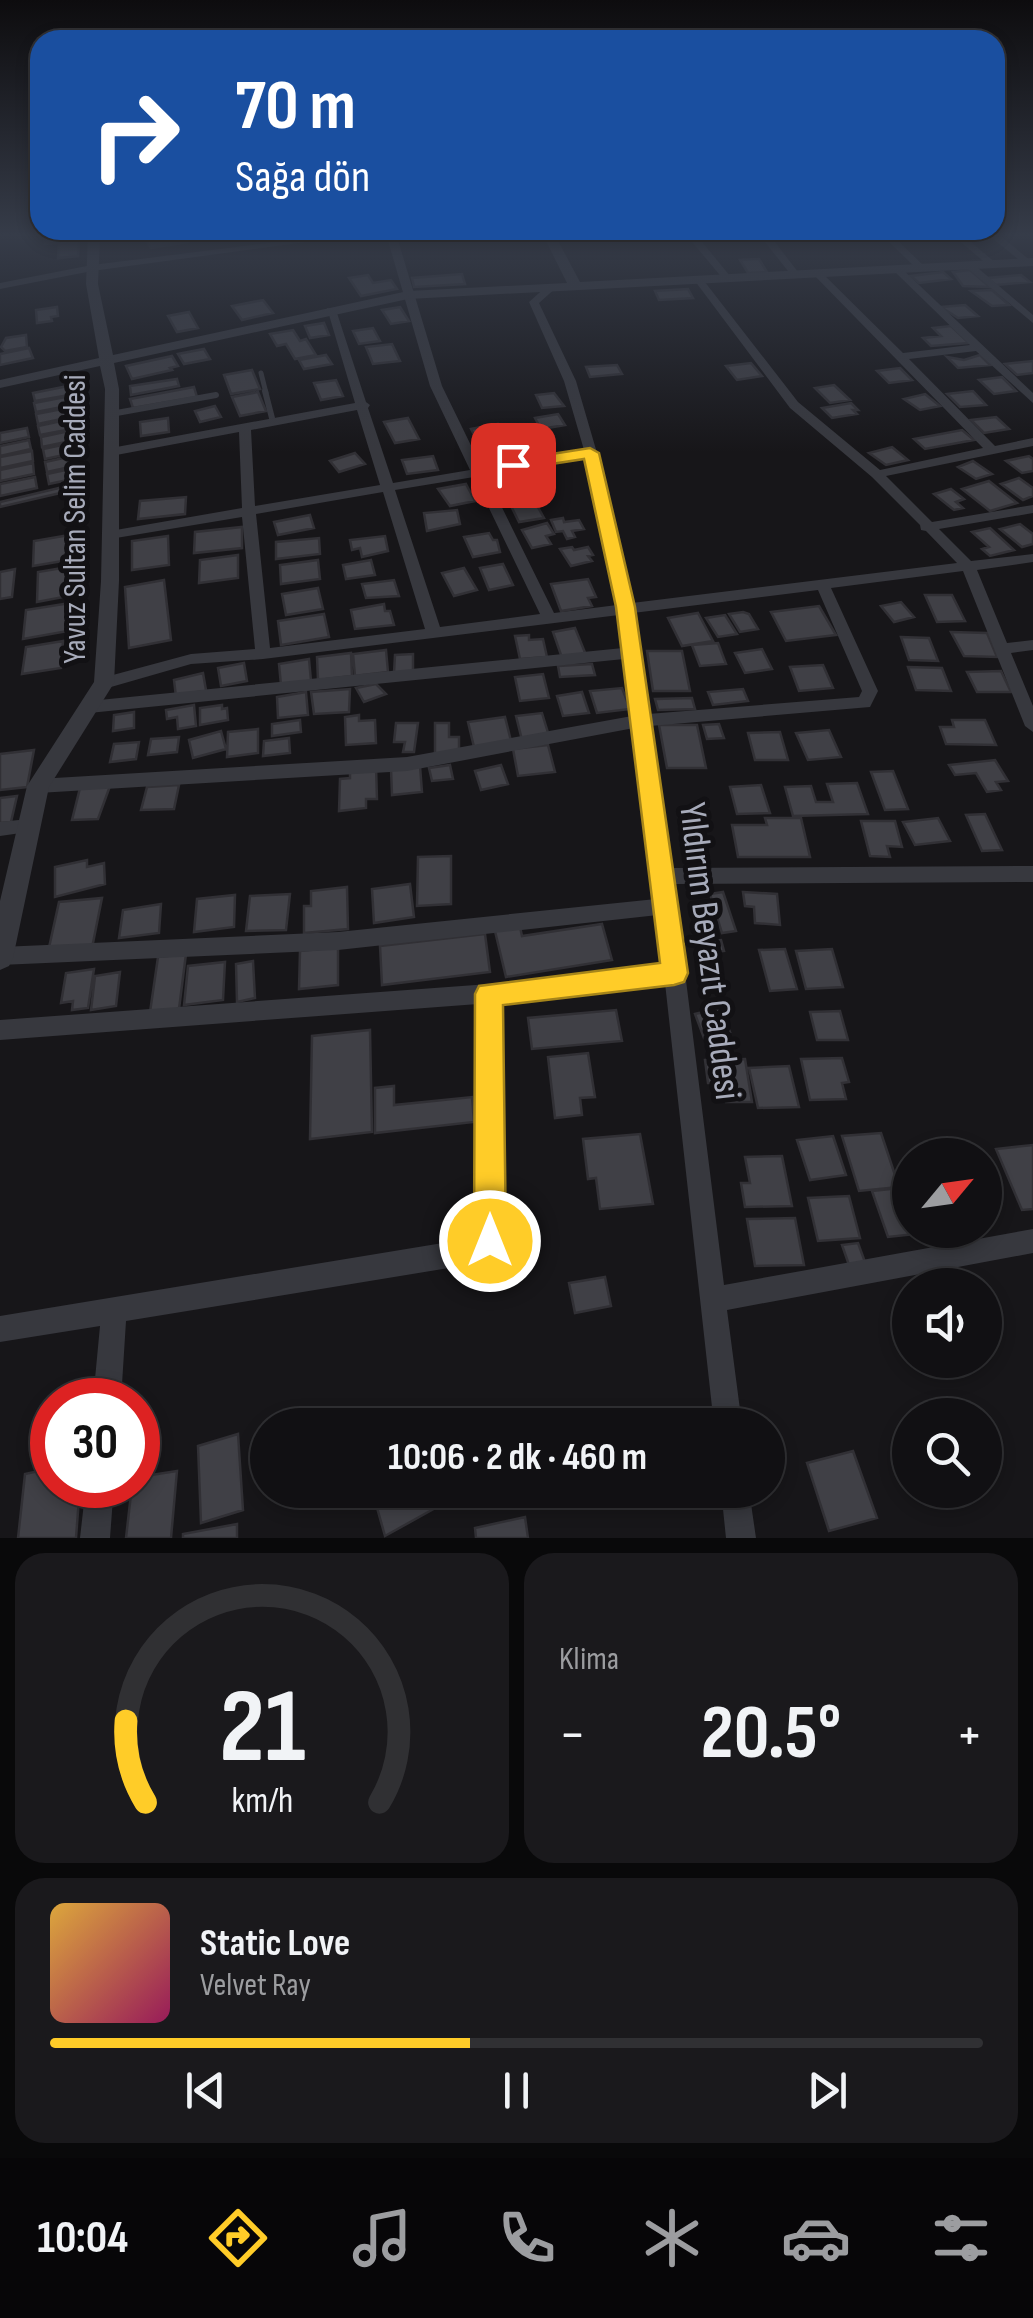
<!DOCTYPE html>
<html lang="tr">
<head>
<meta charset="utf-8">
<style>
	body { margin:0; font-family:"Sofia Sans Condensed",sans-serif; background:#1a191c; color:#f1f3f6; height:100vh; display:flex; flex-direction:column; font-size:38px; white-space:nowrap }
	* { box-sizing:border-box; margin:0 }
	p { font-size:32px; color:#9c9da0 }
	.icon { flex:none; width:55px; height:55px; fill:none; stroke:currentColor; stroke-width:2; stroke-linecap:round; stroke-linejoin:round }
	.map { position:relative; height:1538px; overflow:hidden }
	.side { display:flex; flex-direction:column; gap:15px; padding:15px; background:#09090a; flex:1 }
	.side>* { flex:none }
	.banner { position:absolute; left:30px; top:30px; width:975px; height:210px; border-radius:30px; box-shadow:0 5px 15px #0003,0 0 0 2px #303033; background:#1a4fa0; color:#fff; overflow:hidden }
	.needle { width:65px; rotate:61deg }
	.fabs { position:absolute; left:892px; top:1138px; display:grid; gap:20px }
	.fabs a { display:grid; place-items:center; width:110px; height:110px; border-radius:50%; background:#111013; box-shadow:0 5px 15px #0003,0 0 0 2px #303033; font-size:50px }
	.speed { position:absolute; left:30px; top:1378px; display:flex; gap:20px; font-size:50px; font-weight:700; text-align:center }
	.speed>* { display:grid; place-content:center; width:130px; height:130px; border-radius:50%; background:#111013; box-shadow:0 5px 15px #0003,0 0 0 2px #303033; line-height:1 }
	.speed .limit { border:15px solid #d22; background:#fff; color:#111 }
	.pin { position:absolute; display:grid; place-items:center; width:85px; height:85px; color:#fff; margin:-42px; border-radius:20px; box-shadow:0 5px 15px #0006 }
	.me { position:absolute; width:110px; margin:-55px; rotate:0deg; stroke-linejoin:round; filter:drop-shadow(0 0 8px #0008) }
	.turn { display:flex; align-items:center; gap:35px; height:210px; padding:0 40px; font-size:45px }
	.turn .icon { width:130px; height:130px; stroke-width:2.5 }
	.turn b { display:block; font-size:70px; line-height:85px }
	.big { font-size:75px; font-weight:700; line-height:1.1 }
	.side .card { flex:1; display:flex; flex-direction:column; justify-content:center; gap:15px; min-width:0; padding:0 35px; border-radius:30px; background:#1a191c }
	.side .dial { align-items:center; gap:0 }
	.dial svg { height:260px; overflow:visible; fill:none; stroke:#303033; stroke-width:7; stroke-linecap:round; text-anchor:middle }
	.dial text { fill:#f1f3f6; stroke:none }
	.song { display:flex; align-items:center; gap:30px }
	.cover { width:120px; height:120px; border-radius:15px; background:linear-gradient(135deg,hsl(40 70% 55%),hsl(330 70% 35%)) }
	.played { height:10px; border-radius:5px; background:linear-gradient(90deg,#ffcc28 45%,#303033 45%) }
	.keys { display:flex; justify-content:space-around; direction:ltr }
	.heat { display:flex; justify-content:space-between; align-items:center; font-size:55px; direction:ltr }
	.side .tiles { flex:1; display:grid; gap:15px; grid-template-columns:1fr 1fr }
	.card:last-child { grid-column:span 2 }
	.trip { position:absolute; left:250px; top:1408px; width:535px; height:100px; border-radius:50px; background:#111013; box-shadow:0 5px 15px #0003,0 0 0 2px #303033; font-weight:700; line-height:100px; text-align:center }
	.dock { display:flex; height:160px; justify-content:space-around; align-items:center; background:#070608; color:#9c9da0 }
	.dock .icon { width:70px; height:70px }
	.dock .on { color:#ffcc28 }
	.dock b { font-size:45px; color:#f1f3f6 }
	.map>svg:first-child { display:block }
</style>
</head>
<body>
<div class="map">
<svg width="1033" height="1538" viewBox="0 0 1033 1538">
	<rect width="100%" height="100%" fill="#171619"/>
	<!-- building -->
	<path fill="#404046" stroke="#313035" stroke-width="2.5" d="M183 237 187 242 151 248 144 238Z
		M79 239 78 256 58 258 59 243 45 244V241Z
		M759 259 767 272 748 273 740 260Z
		M970 270 990 287 963 286 953 272Z
		M943 272 951 279 919 283 911 276Z
		M462 274 465 284 414 287 412 278Z
		M368 275 373 283 391 280 397 289 361 296 349 278Z
		M1021 275 1030 282 996 285 987 278Z
		M688 289 693 298 659 300 655 291Z
		M992 290 1009 305 992 306 971 291Z
		M263 300 273 313 242 320 232 306Z
		M965 305 978 316 958 318 941 307Z
		M57 307 58 316 51 317 52 321 37 323 36 310Z
		M400 307 409 321 391 324 382 310Z
		M189 312 198 328 177 332 168 316Z
		M324 323 329 335 310 338 305 326Z
		M951 326 969 343 931 346 923 338 941 336 933 328Z
		M373 328 380 341 359 344 353 331Z
		M293 330 300 341 306 339 316 355 295 359 286 344 277 346 270 334Z
		M26 335 27 347 5 351 1 347 6 338Z
		M392 344 400 361 373 364 366 347Z
		M29 348 33 358 0 365V354Z
		M204 349 210 359 184 364 178 354Z
		M326 355 332 364 304 369 299 360Z
		M980 355 990 365 958 368 947 357 964 360Z
		M172 356 178 366 170 368 172 370 132 379 126 366Z
		M1033 361V373L1017 375 1005 364Z
		M751 363 762 376 737 380 726 366Z
		M617 365 622 374 590 377 586 367Z
		M900 368 912 380 889 383 877 371Z
		M252 370 260 389 231 394 224 375Z
		M1002 377 1016 391 994 394 979 380Z
		M177 379 179 386 131 395 130 386Z
		M336 380 343 396 321 400 314 383Z
		M78 384 81 393 35 401 33 393Z
		M834 385 850 400 830 403 815 388Z
		M194 387 197 397 133 408 130 399Z
		M973 391 986 405 960 407 947 394Z
		M258 392 266 411 240 416 232 397Z
		M554 393 564 406 542 408 536 395Z
		M81 394 83 403 36 412 34 403Z
		M925 394 940 406 920 410 904 399Z
		M851 403 858 410H853L857 414 832 418 822 408Z
		M83 405 85 414 38 424 36 414Z
		M215 406 221 417 200 422 195 411Z
		M558 414 565 425 541 429 535 418Z
		M80 417 82 427 40 435 38 426Z
		M996 417 1009 429 984 433 971 420Z
		M168 418 169 432 141 436 140 422Z
		M408 418 419 439 395 443 384 422Z
		M498 424 507 439 479 444 471 429Z
		M27 428 29 437 0 443V433Z
		M83 428 85 438 42 447 41 437Z
		M962 430 974 440 925 449 914 439Z
		M29 440 31 449 0 456V446Z
		M86 440 88 450 45 459 43 449Z
		M892 447 908 460 886 465 869 453Z
		M32 451 33 461 0 468V457Z
		M355 453 365 464 339 472 330 461Z
		M82 454 84 464 47 472 45 462Z
		M433 456 438 470 407 474 402 460Z
		M1029 456 1033 459V471L1022 473 1006 461Z
		M973 461 992 474 976 479 958 467Z
		M33 463 34 474 0 481V470Z
		M84 466 87 476 49 484 47 474Z
		M35 477 37 488 0 496V484Z
		M525 478 534 492 510 497 501 483Z
		M1019 478 1033 488V496L1023 500 1001 484Z
		M989 481 1017 503 990 511 962 489Z
		M84 482 86 487 0 507V502Z
		M466 484 475 501 450 506 438 489Z
		M951 489 964 499 956 502 963 508 954 510 934 494Z
		M186 497 185 514 138 519 140 501Z
		M534 500 544 518 519 522 510 504Z
		M457 510 460 524 427 531 424 513Z
		M310 515 314 528 278 535 274 522Z
		M563 518 564 522 579 520 584 529 572 531 575 537 567 539 563 531 556 532 551 520Z
		M547 523 554 534 546 536 551 544 532 548 522 530Z
		M1020 524 1033 534V544L1022 547 1000 529Z
		M242 527V548L194 553 195 532Z
		M990 528 1014 550 990 556 982 549 989 547 972 532Z
		M489 533 493 540H497L500 552 473 557 464 537Z
		M75 534V559L33 566 34 541Z
		M168 536 169 565 132 570V541Z
		M385 536 388 551 362 557 360 548 352 550 350 540Z
		M319 538 320 554 276 559V542Z
		M572 547 574 550 588 547 593 555 588 556 592 561 571 566 560 549Z
		M238 555V578L199 583 200 560Z
		M318 560 320 579 281 584 280 565Z
		M371 560 375 575 346 579 343 565Z
		M503 564 513 585 489 590 480 568Z
		M74 566V595L37 602 38 572Z
		M464 568 477 590 454 596 442 573Z
		M15 569 12 597 0 599V572Z
		M588 579 596 597 588 598 592 606 561 611 551 584Z
		M164 580 171 640 129 648 125 587Z
		M394 580 399 596 366 598 362 584Z
		M318 588 323 609 286 615 282 594Z
		M925 595H952L965 621 937 622Z
		M901 602 914 617 894 622 881 606Z
		M70 603 68 631 23 639 26 610Z
		M384 604 385 611H390L394 625 355 629 351 610Z
		M819 606 836 635 786 641 771 612Z
		M743 612 749 614 758 629 740 632 729 614Z
		M698 613 713 641 682 646 668 618Z
		M324 614 329 637 281 645 278 621Z
		M725 615 737 634 718 637 706 618Z
		M575 628 586 655 562 658 553 632Z
		M951 632 987 633 997 657 964 656Z
		M529 635V640L543 639 547 657 520 659 515 636Z
		M901 637 929 638 938 661 909 660Z
		M63 641 61 668 22 674 26 647Z
		M718 643 726 664 700 666 692 645Z
		M762 649 772 669 745 673 735 653Z
		M386 650 388 672 355 676 353 654Z
		M647 651H682L690 691H653Z
		M351 653 352 676 318 680 317 657Z
		M413 654V672L394 673 395 655Z
		M309 659 311 681 281 685 279 664Z
		M244 663 247 681 221 686 218 668Z
		M592 664 595 675 560 677 558 666Z
		M823 665 833 688 799 691 790 667Z
		M908 667 942 668 951 691 916 690Z
		M1001 671 1011 692H977L967 672Z
		M203 673 206 690 176 697 174 680Z
		M543 674 549 698 520 701 515 677Z
		M376 684 386 694 364 702 356 688Z
		M622 688 630 709 597 713 590 691Z
		M350 689 349 712 314 714 311 692Z
		M743 689 748 701 713 705 708 692Z
		M306 692 308 715 278 718 277 697Z
		M582 692 589 713 563 716 557 696Z
		M692 698 695 709 658 710 655 699Z
		M194 705 196 726 178 729 177 717 167 719 166 710Z
		M222 705V709L227 708 228 720 200 725V708Z
		M134 712V728L113 731 114 715Z
		M542 713 549 736 522 740 516 716Z
		M359 715V721L375 720 376 743 346 745 345 717Z
		M505 717 511 741 474 747 468 722Z
		M300 720 301 732 272 736V724Z
		M952 720H985L996 745 946 744 940 727H954Z
		M396 723H418L414 752H403L405 742H394Z
		M435 723H449V737H459V753L435 754Z
		M719 724 724 738 707 739 703 725Z
		M659 725H697L706 768H667Z
		M258 729V753L227 757 228 732Z
		M829 730 841 757 808 760 796 733Z
		M221 731 226 749 193 758 189 740Z
		M780 732 788 760H755L748 733Z
		M179 737 177 752 148 755 151 739Z
		M289 738 290 753 263 756 264 741Z
		M139 742 136 759 110 762 114 744Z
		M548 745 555 772 518 776 513 749Z
		M34 750 27 787 0 790V754Z
		M995 760 1008 781 996 782 1001 790 987 792 976 773 955 775 949 765Z
		M450 765 453 779 432 781 429 768Z
		M501 765 508 784 481 790 475 771Z
		M376 766 377 799H366V808L339 811 340 779 350 778V768Z
		M420 766 422 792 392 795 391 769Z
		M893 771 908 809 885 810 871 772Z
		M857 783 868 814 793 816 785 787 811 786 816 802H833L827 784Z
		M179 785 174 809 141 810 147 787Z
		M761 785 770 813 737 814 730 787Z
		M110 786 98 819 72 820 80 788Z
		M17 796 11 822 0 823V798Z
		M985 814 1002 850 982 851 966 815Z
		M765 818H801L810 857H738L732 825H767Z
		M938 818 950 841 915 845 903 822Z
		M861 821H895L902 847 887 846 890 857 870 856Z
		M451 856V904L417 906 418 857Z
		M87 860V867L104 863 105 884 55 897V867Z
		M410 884 414 917 374 923 372 889Z
		M347 887 348 929 304 933V906H311V891Z
		M723 892 736 931 722 933 710 894Z
		M743 892 777 894 780 925 755 923 754 907 745 906Z
		M290 894 286 930 246 931 250 896Z
		M235 895 234 927 194 932 197 899Z
		M102 898 92 948 48 952 59 902Z
		M161 904 159 933 119 938 123 910Z
		M519 922 522 936 602 924 612 960 506 977 494 927Z
		M485 934 490 972 382 985 380 946Z
		M721 940 724 951 700 954 697 943Z
		M338 947V985L299 989 300 951Z
		M785 949 797 989 770 991 759 950Z
		M832 949 843 987 806 989 796 951Z
		M186 954 179 1009 150 1012 158 957Z
		M253 961 255 998 237 1002 236 964Z
		M225 962 223 1000 184 1005 188 966Z
		M94 969 88 1008 72 1010 73 1001 61 1003 66 973Z
		M120 972 116 1006 91 1010 95 976Z
		M720 1008 730 1032 704 1038 695 1014Z
		M616 1010 622 1041 532 1049 528 1018Z
		M840 1011 848 1040H817L810 1012Z
		M370 1030 372 1132 310 1139 312 1036Z
		M588 1053 595 1097 580 1098 582 1115 555 1118 548 1057Z
		M842 1058 849 1082 842 1083 846 1099 810 1100 801 1059Z
		M745 1059 752 1102H726L724 1083H708L705 1060Z
		M789 1066 799 1107 758 1108 749 1068Z
		M394 1086V1105L472 1097 474 1122 375 1133V1088Z
		M881 1133 899 1187 859 1191 842 1136Z
		M640 1134 653 1204 600 1209 596 1178 588 1179 583 1139Z
		M833 1136 846 1175 810 1180 797 1140Z
		M1033 1145V1209L1022 1210 996 1149Z
		M782 1156 792 1206 745 1207 741 1183H750L745 1157Z
		M909 1187 910 1230 925 1233 888 1237 872 1191Z
		M849 1196 860 1238 818 1241 808 1198Z
		M795 1218 804 1265 755 1266 747 1219Z
		M858 1243 865 1262 849 1265 842 1245Z
		M605 1277 611 1306 575 1313 569 1283Z
		M712 1412 714 1425H657L656 1416Z
		M509 1414V1425H460L459 1418Z
		M238 1434 243 1510 201 1523 198 1446Z
		M853 1451 877 1518 829 1531 807 1463Z
		M52 1468V1485H80L76 1538H18L25 1474Z
		M177 1471 171 1538H126L132 1485H138V1477Z
		M372 1490H434L439 1506 385 1536Z
		M525 1517 528 1538H476L475 1528Z
		M237 1524V1538H183V1534Z"/>
	<g fill="none" stroke-linecap="round" stroke-linejoin="round">
		<!-- service-far1 -->
		<path stroke="#37383e" stroke-width="5" d="M261 373 266 393"/>
		<!-- service -->
		<path stroke="#37383e" stroke-width="6" d="M265 391 273 422
			M111 414 216 395"/>
		<!-- minor -->
		<path fill="#37383e" fill-rule="evenodd" d="M317 237H343L92 271 0 289V283L92 265Z
			M387 237H397L442 386 482 468 584 450 564 381 529 302 549 284 558 286 539 303 576 381 597 453 632 603 957 563 926 531 921 530 920 525 872 477 790 408 695 281V277H701L798 402 880 470 983 448 814 275V271H820L903 353 970 345 892 269 900 267 1033 393V403L976 351 909 359 995 446 1033 438V446L886 476 932 522 1033 505V513L939 529 971 561 1033 554V562L977 570 1007 643 1033 640V650L1011 653 1033 706V732L1025 726 963 571 831 588 878 691 870 707 650 726 671 868 1033 866V882L674 884 724 1285 1033 1229V1253L727 1310 742 1425H714L665 983 500 1002 502 1241 499 1250 461 1266 126 1321 121 1400H93L100 1326 0 1342V1316L461 1240 478 1234V1004L0 1040V1020L489 984 663 965 658 915 338 950 0 965 1 947 338 932 656 899 634 728 407 771 38 793 32 791 29 786 32 781 38 779 407 757 632 716 624 659 89 713 81 707 89 701 623 648 619 615 263 659 191 664 104 689 96 683 98 679 191 654 255 649 242 517 110 539 103 535 110 531 242 508 239 432 111 456 105 452 111 448 355 403 327 308 336 310 366 402 370 405 368 408 393 483 470 470 430 386ZM357 410 380 485 255 506 251 430ZM586 458 617 605 554 613 486 475ZM474 477 540 614 440 627 395 490ZM383 492 425 629 270 648 256 514ZM818 590 862 691 859 697 648 714 633 613Z
			M688 237H698L730 276V280H724Z
			M761 237H771L798 272V276H792Z
			M884 237H894L924 266V270H918Z
			M955 237H965L997 264 989 266Z
			M991 237H1002L1032 262 1024 264Z
			M966 263H972L1033 315V323L966 267Z
			M28 819 35 821 37 826 35 831 0 836V822Z
			M86 1485H114L110 1538H80Z
			M721 1490H749L756 1538H726Z"/>
		<!-- tertiary -->
		<path fill="#37383e" fill-rule="evenodd" d="M88 237H100L98 284 113 355 408 291 567 283 544 237H556L580 282 1033 258V266L408 299 114 363 119 389V581L114 683 49 787 13 958 9 966 0 970V901L27 786 94 682 101 581 105 389 100 366 0 388V380L99 358 86 284Z"/>
	</g>
	<!-- sky -->
	<linearGradient id="sky" x2="0" y2="1"><stop stop-color="#0d0c0e"/><stop offset="0.52" stop-color="#363c49"/><stop offset="1" stop-color="#363c49" stop-opacity="0"/></linearGradient>
	<rect width="1033" height="452" fill="url(#sky)"/>
	<!-- route -->
	<path fill="#ffcc28" stroke="#a6851a" stroke-width="2.5" d="M590 448 599 453 635 607 688 973 684 982 674 985 503 1005 506 1241 501 1252 490 1257 479 1252 474 1241 475 994 479 986 660 963 616 607 584 459 513 470 505 465 513 460Z"/>
	<g text-anchor="middle" stroke-width="10" stroke-linejoin="round" paint-order="stroke">
		<!-- street labels -->
		<g font-size="32" fill="#a7abba" stroke="#121114">
			<text transform="translate(74 519) rotate(-90)" y="11">Yavuz Sultan Selim Caddesi</text>
		</g>
		<!-- near-street labels -->
		<g font-size="38" fill="#a7abba" stroke="#121114">
			<text transform="translate(711 951) rotate(83)" y="13">Yıldırım Beyazıt Caddesi</text>
		</g>
	</g>
</svg>
<div class="fabs">
<a><svg class="needle" viewBox="-14 -14 28 28"><path d="M0-13l5 13h-10z" fill="#e53935"/><path d="M0 13l5-13h-10z" fill="#9c9da0"/></svg></a>
<a><svg class="icon" aria-label="sound" viewBox="0 0 24 24"><path d="M4 9h4l5-4v14l-5-4H4zM17 9q2 3 0 6"/></svg></a>
<a><svg class="icon" aria-label="search" viewBox="0 0 24 24"><circle cx="10" cy="10" r="6"/><path d="M15 15l6 6"/></svg></a>
</div>
<div class="speed"><div class="limit">30</div></div>
<div class="pin" style="left:513px;top:465px;background:#d93025"><svg class="icon" aria-label="arrive" viewBox="0 0 24 24"><path d="M6 21V4h12l-3 4 3 4H6"/></svg></div>
<svg class="me" style="left:490px;top:1241px" viewBox="-20 -20 40 40"><circle r="17" fill="#ffcc28" stroke="#fff" stroke-width="3"/><path d="M0-11L8 9 0 5-8 9z" fill="#fff"/></svg>
<div class="trip">10:06 · 2 dk · 460 m</div>
<div class="banner">
<div class="turn"><svg class="icon" aria-label="right" viewBox="0 0 24 24"><path d="M7 20v-9h11M14 6l5 5-5 5"/></svg><div><b>70 m</b>Sağa dön</div></div>
</div>
</div>
<section class="side">
<div class="tiles">
<div class="card dial"><svg viewBox="0 0 100 80">
<path d="M14 69A42 42 0 1 1 86 69"/>
<path d="M14 69A42 42 0 0 1 8 44" stroke="#ffcc28"/>
<text x="50" y="56" font-size="32" font-weight="700">21</text>
<text x="50" y="72" font-size="11">km/h</text>
</svg></div>
<div class="card"><p>Klima</p>
<div class="heat"><a>−</a><b class="big">20.5°</b><a>+</a></div>
</div>
<div class="card">
<div class="song"><i class="cover"></i><div><b>Static Love</b><p>Velvet Ray</p></div></div>
<div class="played"></div>
<div class="keys"><svg class="icon" aria-label="previous" viewBox="0 0 24 24"><path d="M18 5L8 12l10 7zM5 5v14"/></svg><svg class="icon" aria-label="pause" viewBox="0 0 24 24"><path d="M8 5v14M16 5v14"/></svg><svg class="icon" aria-label="next" viewBox="0 0 24 24"><path d="M6 5l10 7-10 7zM19 5v14"/></svg></div>
</div>
</div>
</section>
<nav class="dock">
<b>10:04</b>
<svg class="icon on" aria-label="directions" viewBox="0 0 24 24"><path d="M12 3l9 9-9 9-9-9zM9 14v-3h6M13 9l2 2-2 2"/></svg>
<svg class="icon" aria-label="music" viewBox="0 0 24 24"><path d="M9 18V5l10-2v13"/><circle cx="6" cy="18" r="3"/><circle cx="16" cy="16" r="3"/></svg>
<svg class="icon" aria-label="phone" viewBox="0 0 24 24"><path d="M5 4h4l2 5-3 2q2 4 5 5l2-3 5 2v4C11 20 4 13 5 4z"/></svg>
<svg class="icon" aria-label="climate" viewBox="0 0 24 24"><path d="M12 3v18M4 7l16 10M4 17L20 7"/></svg>
<svg class="icon" aria-label="car" viewBox="0 0 24 24"><path d="M5 17H2v-5l4-1 3-4h7l3 4 3 1v5h-3M9 17h6M6 11h13"/><circle cx="7" cy="17" r="2"/><circle cx="17" cy="17" r="2"/></svg>
<svg class="icon" aria-label="filters" viewBox="0 0 24 24"><path d="M4 7h16M4 17h16"/><circle cx="9" cy="7" r="2"/><circle cx="15" cy="17" r="2"/></svg>
</nav>
</body>
</html>
